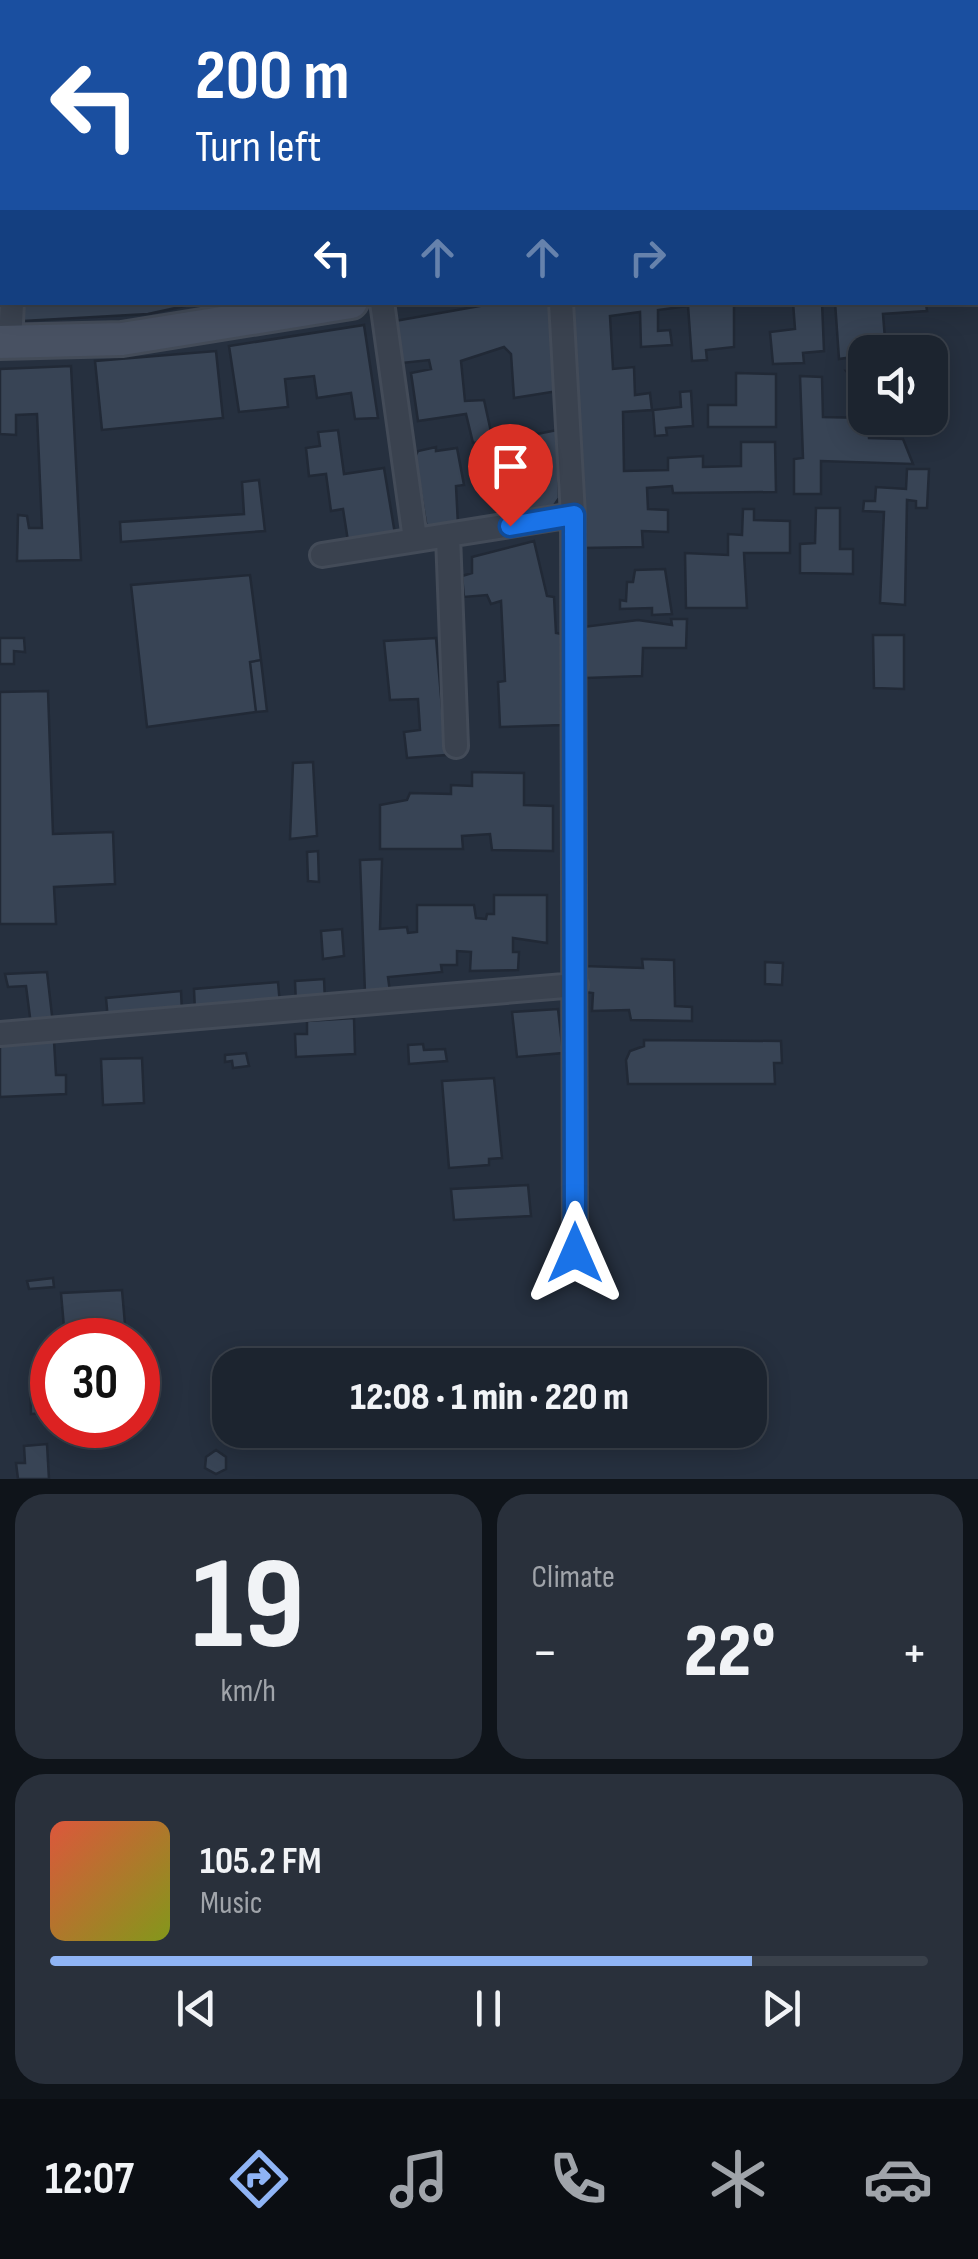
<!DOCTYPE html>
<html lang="en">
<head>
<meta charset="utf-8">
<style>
	body { margin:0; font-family:"Sofia Sans Condensed",sans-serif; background:#29303b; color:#f1f3f6; height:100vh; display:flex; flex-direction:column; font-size:38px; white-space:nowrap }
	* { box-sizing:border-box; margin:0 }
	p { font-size:32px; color:#a0a4aa }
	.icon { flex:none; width:55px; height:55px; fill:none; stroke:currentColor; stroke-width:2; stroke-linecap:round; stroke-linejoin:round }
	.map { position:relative; height:1479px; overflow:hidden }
	.side { display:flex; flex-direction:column; gap:15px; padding:15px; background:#0f141a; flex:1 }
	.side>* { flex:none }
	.guide { position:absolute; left:0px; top:0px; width:980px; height:305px; box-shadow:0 5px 25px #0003,0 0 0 2px #3a414b; background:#1a4fa0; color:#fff; overflow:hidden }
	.buttons { position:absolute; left:848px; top:335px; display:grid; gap:20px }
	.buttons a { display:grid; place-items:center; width:100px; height:100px; border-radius:20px; background:#1c242f; box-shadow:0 5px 25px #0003,0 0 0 2px #3a414b; font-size:50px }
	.speed { position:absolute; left:30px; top:1318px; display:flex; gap:20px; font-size:50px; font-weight:700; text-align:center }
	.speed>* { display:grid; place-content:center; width:130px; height:130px; border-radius:50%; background:#1c242f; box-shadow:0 5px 25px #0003,0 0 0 2px #3a414b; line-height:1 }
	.speed .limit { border:15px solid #d22; background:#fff; color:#111 }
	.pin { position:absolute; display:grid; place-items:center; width:85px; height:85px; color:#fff; margin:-102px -42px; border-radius:50% 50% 50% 0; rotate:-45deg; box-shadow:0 0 10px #0007 }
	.pin .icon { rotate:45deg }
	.me { position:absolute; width:110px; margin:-55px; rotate:0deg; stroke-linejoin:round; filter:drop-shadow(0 0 8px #0008) }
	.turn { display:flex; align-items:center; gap:35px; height:210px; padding:0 30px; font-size:45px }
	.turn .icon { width:130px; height:130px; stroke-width:2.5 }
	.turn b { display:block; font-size:70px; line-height:85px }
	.lanes { display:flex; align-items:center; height:95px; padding:0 30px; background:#0003; justify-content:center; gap:50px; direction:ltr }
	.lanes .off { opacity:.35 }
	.big { font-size:75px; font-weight:800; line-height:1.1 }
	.side .widget { flex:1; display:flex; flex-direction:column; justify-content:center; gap:15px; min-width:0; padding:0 35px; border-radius:30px; background:#29303b }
	.side .dial { align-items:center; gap:0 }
	.dial b { font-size:130px; line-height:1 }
	.song { display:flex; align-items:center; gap:30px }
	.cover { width:120px; height:120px; border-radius:15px; background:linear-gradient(135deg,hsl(10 70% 55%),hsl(70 70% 35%)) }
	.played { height:10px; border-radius:5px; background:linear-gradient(90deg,#8fb4f5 80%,#3a414b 80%) }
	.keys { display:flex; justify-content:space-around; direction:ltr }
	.heat { display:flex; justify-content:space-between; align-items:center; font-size:55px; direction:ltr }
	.side .tiles { flex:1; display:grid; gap:15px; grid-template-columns:1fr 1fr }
	.widget:last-child { grid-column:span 2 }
	.trip { position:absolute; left:212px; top:1348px; width:555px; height:100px; border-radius:30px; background:#1c242f; box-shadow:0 5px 25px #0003,0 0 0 2px #3a414b; font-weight:800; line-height:100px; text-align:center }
	.menu { display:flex; height:160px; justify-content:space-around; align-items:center; background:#0b0e13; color:#a0a4aa }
	.menu .icon { width:70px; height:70px }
	.menu .active { color:#8fb4f5 }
	.menu b { font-size:45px; color:#f1f3f6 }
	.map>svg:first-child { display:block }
</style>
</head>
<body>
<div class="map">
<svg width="978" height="1479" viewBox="0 0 978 1479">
	<rect width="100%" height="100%" fill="#26303f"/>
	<!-- building -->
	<path fill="#384455" stroke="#212936" stroke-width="2.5" d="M621 0H672L688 2H621Z
		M24 302H203L148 314 23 321Z
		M502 302H554L558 391 514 398 511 354 504 347 461 361 465 401 484 400 493 441 473 443 466 414 418 421 411 373 431 369 429 360 402 363 395 321Z
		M572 302H734V347L706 350 707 360 692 361 688 306 658 310V331L670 330 672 345 641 347 640 312 610 316 613 369 634 367 635 395 650 393 652 410 623 412 624 471 668 470V458L703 456V467L741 466V442H775L776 492 673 493 672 486 647 488 648 509 668 510V532L642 531 643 547 582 548Z
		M793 302H822L824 351 803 353 804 363 773 364 770 332 795 329Z
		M835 302H935L926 303 927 311 883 314 886 352 839 359Z
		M364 325 378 418 355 419 351 393 317 398 314 376 285 379 288 407 239 412 229 346Z
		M216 351 223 418 102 430 95 361Z
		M71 366 81 560 17 561 18 515 27 516 29 528H42L37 414 16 415V435L0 434V369Z
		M846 371 863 372 865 391 862 393Z
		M736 373 776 374V427H708V405H736Z
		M800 376 822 377 823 417 867 418 869 438 903 439 913 464 821 461V494H794V459L803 458Z
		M691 391 693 426 666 428 667 435 655 436 653 410 681 407 680 392Z
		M338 430 344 474 384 468 395 534 348 541 343 509 331 511 326 474 309 476 306 448 320 446 318 432Z
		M557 430 559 498 553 507 502 516 494 477 520 470 517 438Z
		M436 447V451L457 448 464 485 456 486 458 525 427 529 415 457 418 451Z
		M907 469H929L927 508H916V501L907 500 905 605 880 603 884 512 863 511 864 501H875L876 487 906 489Z
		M259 480 265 531 121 542 120 522 244 514 242 482Z
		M816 508H840V549H853V574L800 573V544L815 543Z
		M743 509H754V520L790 521V553H744L747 608H686L685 553 728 555V534L742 535Z
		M534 541 547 596 554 597 556 633 562 634 563 725 500 727 498 682 505 681 501 601 491 604 487 595 464 597 462 576 472 573V557Z
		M665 569 672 614 652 615V608L620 609V600L626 601 627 582H633L635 570Z
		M250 575 261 660 250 662 256 712 147 727 131 585Z
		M671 619H687L686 648H643L642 676 586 678 583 627 638 620 672 625Z
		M873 635H904V689L874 688Z
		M0 638H24L25 652 14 651V664H0Z
		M436 638 446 755 407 758 404 732 420 730 418 699 390 700 384 641Z
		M261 660 267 711 256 712 250 662Z
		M48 691 53 834 113 832 115 884 54 887 56 924H0V692Z
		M313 762 317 836 290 839 293 763Z
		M472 772 524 773V805L553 806V851L492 850 490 834 462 836 463 849H380V805L407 800 410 793 451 794V785L472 786Z
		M318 851 319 882 308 881 307 852Z
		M382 859 380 929 407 927 408 933 417 932V905H474L476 918 486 919 487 914H494V895H547V943L513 938V952H519L518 970 470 971 471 952 457 951V965H441L442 972 388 977 390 992 365 993 360 860Z
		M342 929 344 956 323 959 321 931Z
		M642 959 674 960 675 1006 692 1007V1021L631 1020 629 1010 592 1011 593 993 584 992V966L643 968Z
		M765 962 783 963 782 985 765 984Z
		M47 972 53 1024 31 1025 26 986 8 987 5 974Z
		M324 979 325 1001 296 1004 295 981Z
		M278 982 280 1005 195 1012 194 989Z
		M181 991 182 1013 108 1020 106 998Z
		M558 1009 563 1053 517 1057 512 1012Z
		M354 1018 355 1054 296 1057 295 1034H307V1021Z
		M644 1040 781 1041 782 1063H774L775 1084H628L626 1060 630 1051 644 1046Z
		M54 1041 56 1075H66V1094L0 1097V1044Z
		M423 1044 424 1050 445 1049 447 1061 409 1064 408 1045Z
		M246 1053 249 1066 233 1068 232 1061 225 1062V1055Z
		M142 1058 144 1103 103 1105 101 1059Z
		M494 1078 502 1158 489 1159V1165L449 1168 442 1081Z
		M528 1185 531 1216 454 1220 451 1189Z
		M53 1278 54 1287 29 1289 27 1281Z
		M122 1290 126 1336 65 1339 61 1293Z
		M45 1373 47 1413 31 1414 30 1374Z
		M243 1430H268L269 1440H244Z
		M47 1444 49 1479H18L16 1463H25L24 1446Z
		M216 1450 226 1457V1469L216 1474 205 1468 206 1457Z"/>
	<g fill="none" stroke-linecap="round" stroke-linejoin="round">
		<!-- minor casing -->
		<g stroke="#434b58" stroke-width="28">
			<path id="minor" d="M31 2V0
				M863 2V0
				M382 302 415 539
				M561 302 573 515 575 1253
				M10 342 12 302
				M448 536 456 746
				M322 555 573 515
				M0 1034 576 985"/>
		</g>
		<!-- secondary casing -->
		<g stroke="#434b58" stroke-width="38">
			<path id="secondary" d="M0 342 122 339 351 302"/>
		</g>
		<!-- minor -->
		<use href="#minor" stroke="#3a424f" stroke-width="22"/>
		<!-- secondary -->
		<use href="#secondary" stroke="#485162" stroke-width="32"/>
	</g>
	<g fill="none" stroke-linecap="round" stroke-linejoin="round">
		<!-- route casing -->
		<g stroke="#114b97" stroke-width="25">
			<path id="route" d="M510 526 574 515 575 1253"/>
		</g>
		<!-- route -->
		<use href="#route" stroke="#1a73e8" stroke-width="18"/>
	</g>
</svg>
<div class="buttons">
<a><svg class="icon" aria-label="sound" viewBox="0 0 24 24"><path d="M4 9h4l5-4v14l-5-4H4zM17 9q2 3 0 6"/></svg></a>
</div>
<div class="speed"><div class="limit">30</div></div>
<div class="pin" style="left:510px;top:526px;background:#d93025"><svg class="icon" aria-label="arrive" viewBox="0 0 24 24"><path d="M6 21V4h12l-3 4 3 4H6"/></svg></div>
<svg class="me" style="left:575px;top:1253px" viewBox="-20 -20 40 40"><path d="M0-17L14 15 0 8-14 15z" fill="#1a73e8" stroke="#fff" stroke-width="4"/></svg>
<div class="trip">12:08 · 1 min · 220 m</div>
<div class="guide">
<div class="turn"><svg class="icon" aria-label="left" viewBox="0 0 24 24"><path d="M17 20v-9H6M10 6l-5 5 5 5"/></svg><div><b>200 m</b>Turn left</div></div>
<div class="lanes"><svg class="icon" aria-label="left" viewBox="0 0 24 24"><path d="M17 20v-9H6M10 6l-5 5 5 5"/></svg><svg class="icon off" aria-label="ahead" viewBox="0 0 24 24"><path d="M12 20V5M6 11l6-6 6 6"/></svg><svg class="icon off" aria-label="ahead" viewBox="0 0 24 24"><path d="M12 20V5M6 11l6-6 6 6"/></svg><svg class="icon off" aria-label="right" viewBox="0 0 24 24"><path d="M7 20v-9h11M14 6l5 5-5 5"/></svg></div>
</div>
</div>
<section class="side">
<div class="tiles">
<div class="widget dial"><b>19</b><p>km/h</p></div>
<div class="widget"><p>Climate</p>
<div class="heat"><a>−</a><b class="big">22°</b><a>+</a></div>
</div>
<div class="widget">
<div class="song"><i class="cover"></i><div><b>105.2 FM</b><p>Music</p></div></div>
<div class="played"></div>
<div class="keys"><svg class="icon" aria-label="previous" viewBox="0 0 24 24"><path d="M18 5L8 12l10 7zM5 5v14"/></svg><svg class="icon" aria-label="pause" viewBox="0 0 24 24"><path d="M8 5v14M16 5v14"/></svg><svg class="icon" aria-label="next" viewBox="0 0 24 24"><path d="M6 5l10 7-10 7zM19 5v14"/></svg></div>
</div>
</div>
</section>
<nav class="menu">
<b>12:07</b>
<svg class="icon active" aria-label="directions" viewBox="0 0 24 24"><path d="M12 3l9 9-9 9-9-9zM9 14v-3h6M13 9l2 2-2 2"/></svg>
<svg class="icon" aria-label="music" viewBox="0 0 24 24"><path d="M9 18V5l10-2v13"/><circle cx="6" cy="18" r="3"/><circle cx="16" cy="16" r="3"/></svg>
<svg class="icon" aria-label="phone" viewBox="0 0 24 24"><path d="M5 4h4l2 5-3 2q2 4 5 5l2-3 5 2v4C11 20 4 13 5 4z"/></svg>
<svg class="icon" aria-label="climate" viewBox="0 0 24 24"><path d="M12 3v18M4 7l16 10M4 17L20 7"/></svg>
<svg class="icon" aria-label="car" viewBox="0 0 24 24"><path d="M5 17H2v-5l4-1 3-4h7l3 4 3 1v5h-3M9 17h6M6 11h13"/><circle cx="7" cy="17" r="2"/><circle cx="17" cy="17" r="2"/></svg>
</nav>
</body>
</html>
